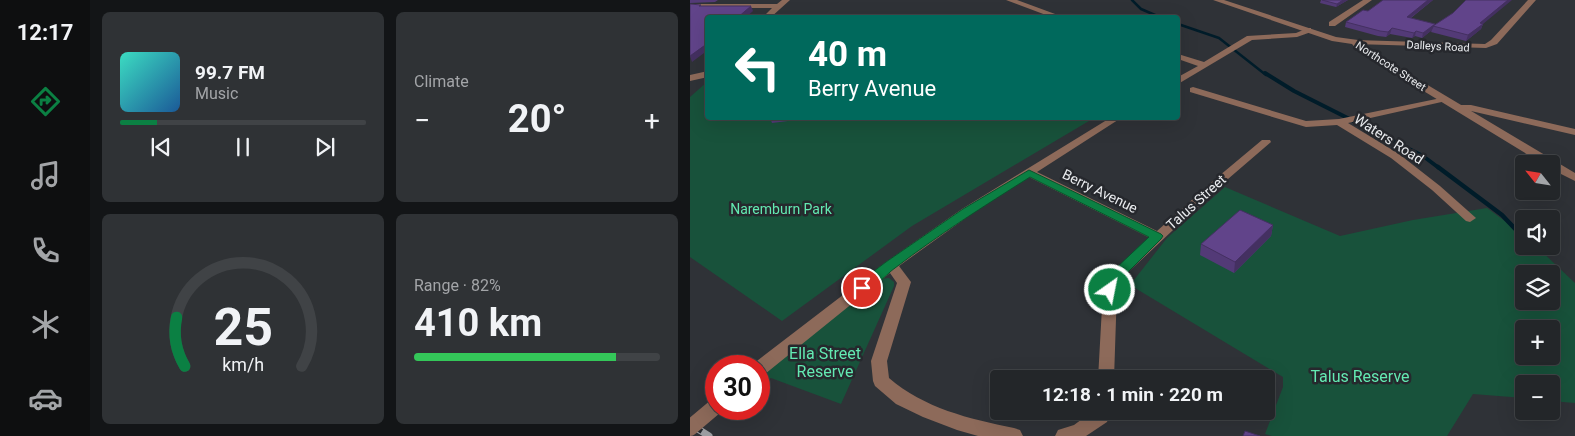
<!DOCTYPE html>
<html lang="en">
<head>
<meta charset="utf-8">
<style>
	body { margin:0; font-family:Roboto,sans-serif; background:#2f3235; color:#f1f3f6; height:100vh; display:flex; flex-direction:column; font-size:19px; white-space:nowrap }
	* { box-sizing:border-box; margin:0 }
	p { font-size:16px; color:#a3a5a8 }
	.icon { flex:none; width:28px; height:28px; fill:none; stroke:currentColor; stroke-width:2; stroke-linecap:round; stroke-linejoin:round }
	.map { position:relative; flex:1; overflow:hidden }
	.details { display:flex; flex-direction:column; gap:12px; padding:12px; background:#131517; width:600px }
	.details>* { flex:none }
	.hud { position:absolute; left:15px; top:15px; width:475px; height:105px; border-radius:5px; box-shadow:0 5px 20px #0002,0 0 0 1px #404346; background:#00695c; color:#fff; overflow:hidden }
	.needle { width:32px; rotate:300deg }
	.controls { position:absolute; left:825px; top:155px; display:grid; gap:10px }
	.controls a { display:grid; place-items:center; width:45px; height:45px; border-radius:5px; background:#232629; box-shadow:0 5px 20px #0002,0 0 0 1px #404346; font-size:25px }
	.speed { position:absolute; left:15px; top:355px; display:flex; gap:10px; font-size:25px; font-weight:700; text-align:center }
	.speed>* { display:grid; place-content:center; width:65px; height:65px; border-radius:50%; background:#232629; box-shadow:0 5px 20px #0002,0 0 0 1px #404346; line-height:1 }
	.speed .limit { border:8px solid #d22; background:#fff; color:#111 }
	.pin { position:absolute; display:grid; place-items:center; width:42px; height:42px; color:#fff; margin:-21px; border:2px solid #fff; border-radius:50%; box-shadow:0 1px 5px #0007 }
	.me { position:absolute; width:55px; margin:-28px; rotate:33deg; stroke-linejoin:round; filter:drop-shadow(0 0 4px #0008) }
	.turn { display:flex; align-items:center; gap:18px; height:105px; padding:0 20px; font-size:22px }
	.turn .icon { width:65px; height:65px; stroke-width:2.5 }
	.turn b { display:block; font-size:35px; line-height:42px }
	.big { font-size:38px; font-weight:700; line-height:1.1 }
	.details .widget { flex:1; display:flex; flex-direction:column; justify-content:center; gap:8px; min-width:0; padding:0 18px; border-radius:8px; background:#2f3235 }
	.details .dial { align-items:center; gap:0 }
	.dial svg { height:130px; overflow:visible; fill:none; stroke:#404346; stroke-width:7; stroke-linecap:round; text-anchor:middle }
	.dial text { fill:#f1f3f6; stroke:none }
	.song { display:flex; align-items:center; gap:15px }
	.cover { width:60px; height:60px; border-radius:8px; background:linear-gradient(135deg,hsl(170 70% 55%),hsl(210 70% 35%)) }
	.played { height:5px; border-radius:2px; background:linear-gradient(90deg,#0b8043 15%,#404346 15%) }
	.keys { display:flex; justify-content:space-around; direction:ltr }
	.heat { display:flex; justify-content:space-between; align-items:center; font-size:28px; direction:ltr }
	.charge { height:8px; border-radius:4px; background:linear-gradient(90deg,#34c759 82%,#404346 0) }
	.details .tiles { flex:1; display:grid; gap:12px; grid-template-columns:repeat(2,1fr) }
	.trip { position:absolute; left:300px; top:370px; width:285px; height:50px; border-radius:5px; background:#232629; box-shadow:0 5px 20px #0002,0 0 0 1px #404346; font-weight:700; line-height:50px; text-align:center }
	main { display:flex; flex:1; min-height:0 }
	.tabs { display:flex; flex-direction:column; width:90px; justify-content:space-around; align-items:center; background:#0e0f10; color:#a3a5a8 }
	.tabs .icon { width:35px; height:35px }
	.tabs .selected { color:#0b8043 }
	.tabs b { font-size:22px; color:#f1f3f6 }
	.map>svg:first-child { display:block }
</style>
</head>
<body>
<main>
<nav class="tabs">
<b>12:17</b>
<svg class="icon selected" aria-label="directions" viewBox="0 0 24 24"><path d="M12 3l9 9-9 9-9-9zM9 14v-3h6M13 9l2 2-2 2"/></svg>
<svg class="icon" aria-label="music" viewBox="0 0 24 24"><path d="M9 18V5l10-2v13"/><circle cx="6" cy="18" r="3"/><circle cx="16" cy="16" r="3"/></svg>
<svg class="icon" aria-label="phone" viewBox="0 0 24 24"><path d="M5 4h4l2 5-3 2q2 4 5 5l2-3 5 2v4C11 20 4 13 5 4z"/></svg>
<svg class="icon" aria-label="climate" viewBox="0 0 24 24"><path d="M12 3v18M4 7l16 10M4 17L20 7"/></svg>
<svg class="icon" aria-label="car" viewBox="0 0 24 24"><path d="M5 17H2v-5l4-1 3-4h7l3 4 3 1v5h-3M9 17h6M6 11h13"/><circle cx="7" cy="17" r="2"/><circle cx="17" cy="17" r="2"/></svg>
</nav>
<section class="details">
<div class="tiles">
<div class="widget">
<div class="song"><i class="cover"></i><div><b>99.7 FM</b><p>Music</p></div></div>
<div class="played"></div>
<div class="keys"><svg class="icon" aria-label="previous" viewBox="0 0 24 24"><path d="M18 5L8 12l10 7zM5 5v14"/></svg><svg class="icon" aria-label="pause" viewBox="0 0 24 24"><path d="M8 5v14M16 5v14"/></svg><svg class="icon" aria-label="next" viewBox="0 0 24 24"><path d="M6 5l10 7-10 7zM19 5v14"/></svg></div>
</div>
<div class="widget"><p>Climate</p>
<div class="heat"><a>−</a><b class="big">20°</b><a>+</a></div>
</div>
<div class="widget dial"><svg viewBox="0 0 100 80">
<path d="M14 69A42 42 0 1 1 86 69"/>
<path d="M14 69A42 42 0 0 1 9 39" stroke="#0b8043"/>
<text x="50" y="56" font-size="32" font-weight="700">25</text>
<text x="50" y="72" font-size="11">km/h</text>
</svg></div>
<div class="widget"><p>Range · 82%</p><b class="big">410 km</b><div class="charge"></div></div>
</div>
</section>
<div class="map">
<svg width="885" height="436" viewBox="0 0 885 436">
	<rect width="100%" height="100%" fill="#2f3237"/>
	<!-- green -->
	<path fill="#18523b" fill-rule="evenodd" d="M17 82 18 118H404L222 226 92 321 0 257V97Z
		M535 187 650 236 723 220 797 208 834 235V246H846L885 283V403L861 401V384H834V398L783 394 757 436H582L575 434 593 387V377L440 285 477 238ZM834 274H861V301H834ZM834 329H861V356H834Z
		M199 278 204 282V286L151 404 81 378 69 382V374L127 326 190 279Z"/>
	<g fill="none" stroke-linecap="round" stroke-linejoin="round">
		<!-- stream-far2 -->
		<path stroke="#001c29" stroke-width="2.5" d="M442 0 451 9 472 18
			M488 24 529 38 576 75"/>
		<!-- stream-far1 -->
		<path stroke="#001c29" stroke-width="4" d="M575 73 604 91 733 156 749 168"/>
		<!-- stream -->
		<path stroke="#001c29" stroke-width="4.5" d="M748 167 812 215 830 234"/>
		<!-- minor -->
		<path fill="#8d6a5a" fill-rule="evenodd" d="M92 0H100L80 18H72L82 8H0V4H87Z
			M316 0H327L376 18H364Z
			M673 0H682L645 26H639V22Z
			M838 0H846L807 44 796 48 665 44 661 42 665 40 795 44 801 40Z
			M618 28H621V32L607 37 562 40 488 84V77L508 66 488 59V54L514 62 557 36 606 33Z
			M18 71V77L0 81V75Z
			M503 87 616 121 649 119 756 97V101L658 123 709 154 750 186 786 218 780 222 776 221 742 190 701 158 647 125 616 127 500 92V88Z
			M768 105H781L885 129V135L781 111 765 110V106Z
			M420 118H431L347 172 467 231 523 181 572 140H580L581 142 531 185 433 277 427 289 424 379H408L413 289 423 271 460 238 339 177 280 215 209 266 221 282 197 361 199 378C234 408 279 419 324 428L330 430 333 436H288L267 430 233 417 206 404 185 386 183 381 181 361 207 283 200 273 75 374 69 376V366H62L63 364 196 262 272 209Z
			M403 411H421L417 422 396 436H365L368 430 384 425Z"/>
		<!-- tertiary -->
		<path fill="#8d6a5a" fill-rule="evenodd" d="M523 0H534L646 37 668 40 674 47 885 173V181L861 169V164H853L668 51 662 44 642 41Z"/>
		<!-- rail casing -->
		<g stroke="#9b9da1" stroke-width="7">
			<path id="rail" d="M0 424 19 436"/>
		</g>
		<!-- rail -->
		<use href="#rail" stroke="#26282d" stroke-width="5" stroke-dasharray="14" stroke-linecap="butt"/>
		<!-- minor-bridge -->
		<path stroke="#8d6a5a" stroke-width="16" d="M0 428 26 406"/>
	</g>
	<!-- wall -->
	<path fill="#533a77" d="M0 0H28L25 2 0 3Z
		M631 0H658L646 7 630 3Z
		M743 0 721 18 744 26 793 24 791 29 776 41 741 32 742 30 732 38 725 36 722 38 700 34 696 37 688 36 655 27 656 22 678 11Z
		M80 118H108L106 120 82 123Z
		M583 225 581 236 544 273 510 255 511 244Z"/>
	<!-- shaded-wall -->
	<path fill="#443061" d="M653 0H658L646 7 647 4Z
		M738 0H743L715 22 717 17Z
		M818 0H822L793 24 791 29 776 41 778 35 790 23Z
		M61 6 63 11 55 18H47Z
		M745 24 742 30 732 38 733 33Z
		M702 28 700 34 696 37 698 32Z
		M726 31 725 36 722 38 724 33Z
		M18 43V50L2 62 0 56Z
		M583 225 581 236 544 273 545 262Z"/>
	<!-- building -->
	<path fill="#61448a" stroke="#443061" d="M632 0H653L647 4Z
		M693 0H738L717 17 745 24 733 33 726 31 724 33 702 28 698 32 690 31 656 22 673 10 678 11Z
		M776 0H818L790 23 793 24 778 35 743 26 763 13Z
		M0 4 11 5 9 6H61L47 18H18V43L0 56Z
		M550 210 583 225 545 262 511 244Z
		M555 431 570 436H553Z"/>
	<!-- route -->
	<path fill="#0b8043" stroke="#07532c" d="M339 170 471 234 473 236 471 239 433 277 424 293H415L413 290 423 271 459 237 340 177C294 206 248 235 205 268 195 275 180 295 167 291L165 288 167 284 196 262 273 209Z"/>
	<g text-anchor="middle" stroke-width="5" stroke-linejoin="round" paint-order="stroke">
		<!-- far-street labels -->
		<g font-size="11" fill="#eaecef" stroke="#26282d">
			<text transform="translate(748 46) rotate(3)" y="4">Dalleys Road</text>
			<text transform="translate(701 66) rotate(33)" y="4">Northcote Street</text>
		</g>
		<!-- street labels -->
		<g font-size="14" fill="#eaecef" stroke="#26282d">
			<text transform="translate(699 139) rotate(33)" y="5">Waters Road</text>
			<text transform="translate(410 191) rotate(26)" y="5">Berry Avenue</text>
			<text transform="translate(506 202) rotate(-42)" y="5">Talus Street</text>
		</g>
		<!-- park labels -->
		<g font-size="14" fill="#63eab2" stroke="#26282d">
			<text x="91" y="214">Naremburn Park</text>
		</g>
		<!-- near-park labels -->
		<g font-size="16" fill="#63eab2" stroke="#26282d">
			<text x="135" y="359">Ella Street<tspan x="135" dy="18">Reserve</tspan></text>
			<text x="670" y="382">Talus Reserve</text>
		</g>
	</g>
</svg>
<div class="controls">
<a><svg class="needle" viewBox="-14 -14 28 28"><path d="M0-13l5 13h-10z" fill="#e53935"/><path d="M0 13l5-13h-10z" fill="#a3a5a8"/></svg></a>
<a><svg class="icon" aria-label="sound" viewBox="0 0 24 24"><path d="M4 9h4l5-4v14l-5-4H4zM17 9q2 3 0 6"/></svg></a>
<a><svg class="icon" aria-label="layers" viewBox="0 0 24 24"><path d="M12 4l9 5-9 5-9-5zM3 14l9 5 9-5"/></svg></a>
<a>+</a>
<a>−</a>
</div>
<div class="speed"><div class="limit">30</div></div>
<div class="pin" style="left:172px;top:288px;background:#d93025"><svg class="icon" aria-label="arrive" viewBox="0 0 24 24"><path d="M6 21V4h12l-3 4 3 4H6"/></svg></div>
<svg class="me" style="left:420px;top:290px" viewBox="-20 -20 40 40"><circle r="17" fill="#0b8043" stroke="#fff" stroke-width="3"/><path d="M0-11L8 9 0 5-8 9z" fill="#fff"/></svg>
<div class="trip">12:18 · 1 min · 220 m</div>
<div class="hud">
<div class="turn"><svg class="icon" aria-label="left" viewBox="0 0 24 24"><path d="M17 20v-9H6M10 6l-5 5 5 5"/></svg><div><b>40 m</b>Berry Avenue</div></div>
</div>
</div>
</main>
</body>
</html>
